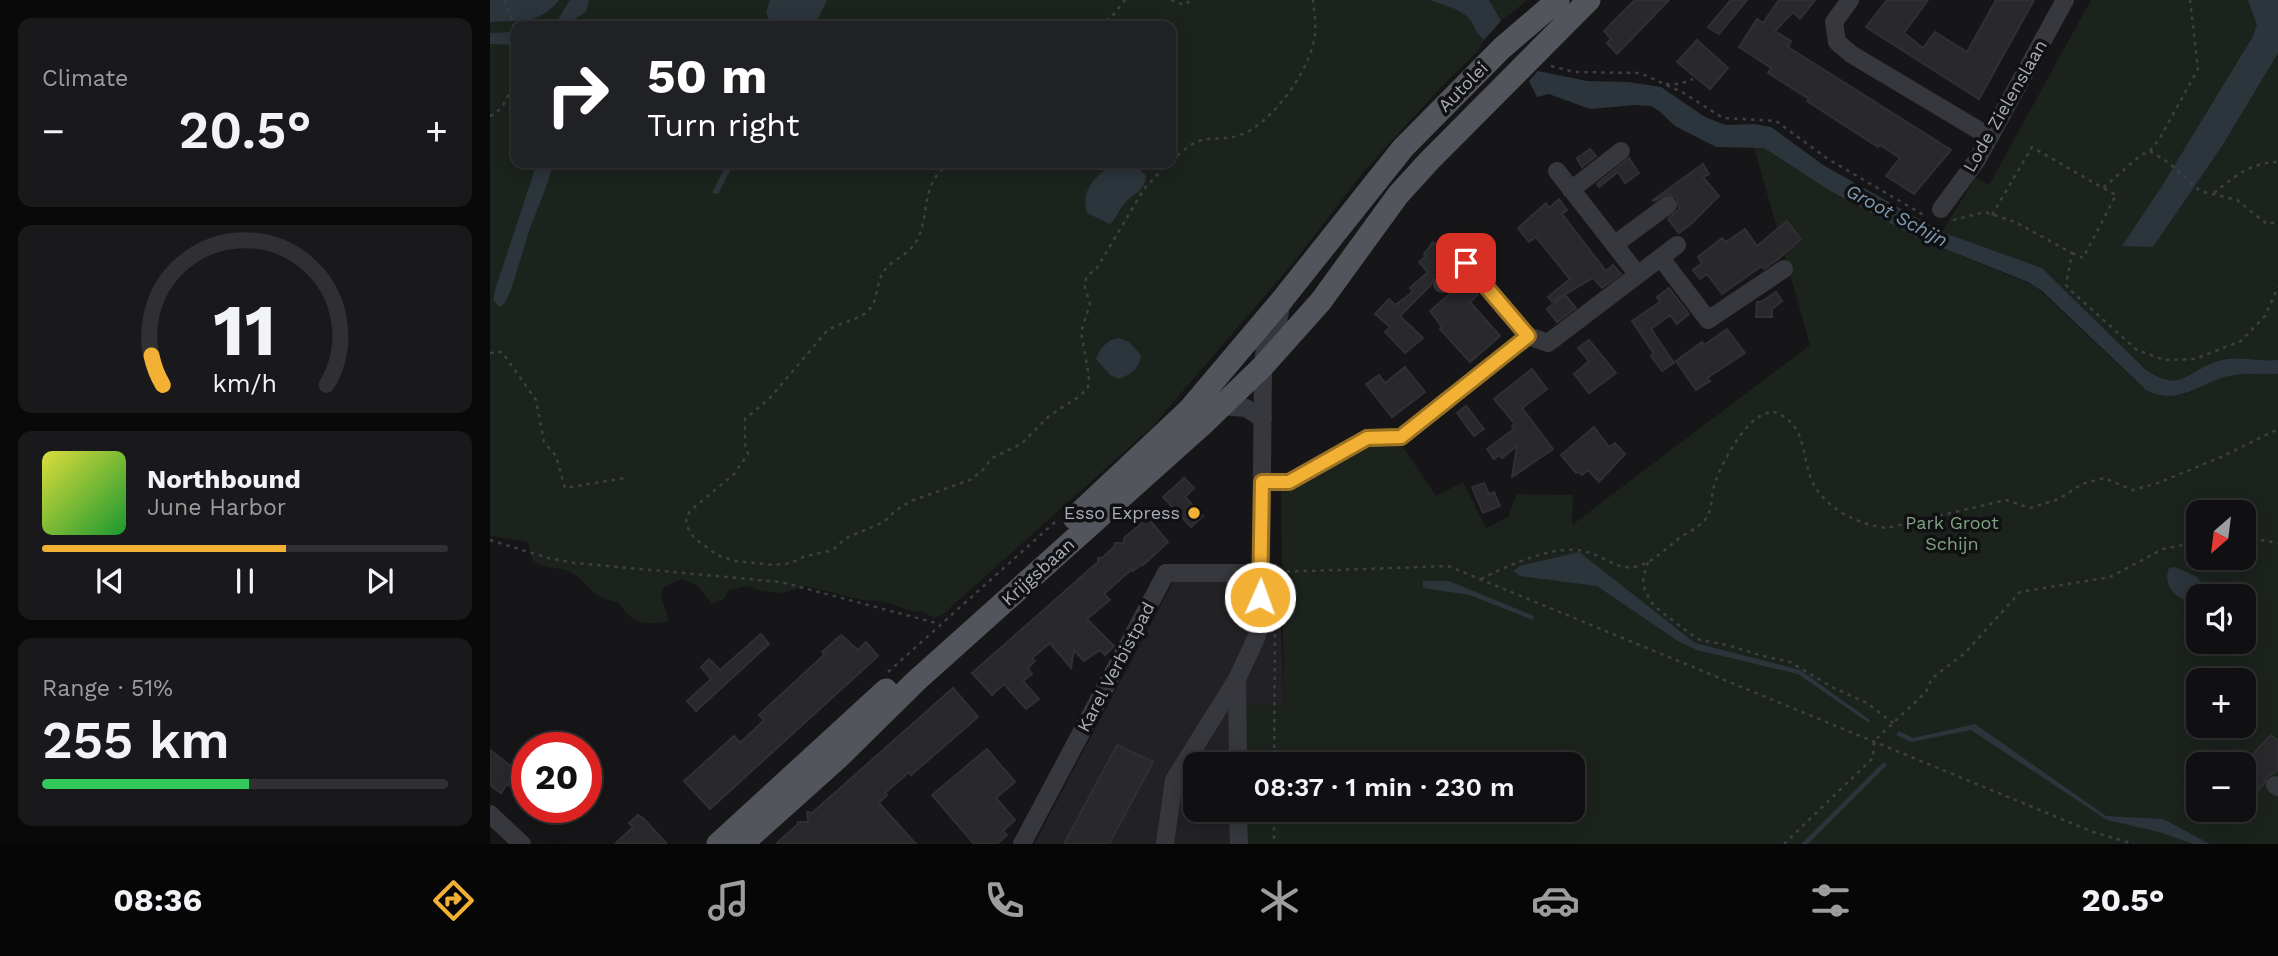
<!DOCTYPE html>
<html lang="en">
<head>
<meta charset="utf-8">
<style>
	body { margin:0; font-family:"Work Sans",sans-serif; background:#19191b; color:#f1f3f6; height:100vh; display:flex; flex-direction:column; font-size:26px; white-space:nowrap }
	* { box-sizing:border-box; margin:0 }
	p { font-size:23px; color:#9c9d9f }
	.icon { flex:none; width:38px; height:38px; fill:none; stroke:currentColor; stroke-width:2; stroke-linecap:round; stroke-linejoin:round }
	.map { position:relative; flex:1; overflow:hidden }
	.side { display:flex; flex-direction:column; gap:18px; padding:18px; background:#09090a; width:490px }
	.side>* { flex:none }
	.hud { position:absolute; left:21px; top:21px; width:665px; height:147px; border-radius:14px; box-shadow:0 4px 18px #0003,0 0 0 2px #303032; background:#202124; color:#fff; overflow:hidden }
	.needle { width:46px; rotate:208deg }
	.buttons { position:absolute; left:1696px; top:500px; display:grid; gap:14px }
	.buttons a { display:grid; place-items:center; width:70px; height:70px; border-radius:14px; background:#101012; box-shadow:0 4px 18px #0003,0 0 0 2px #303032; font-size:35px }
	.speed { position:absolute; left:21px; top:732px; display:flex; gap:14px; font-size:35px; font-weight:700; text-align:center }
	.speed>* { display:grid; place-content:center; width:91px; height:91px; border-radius:50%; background:#101012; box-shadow:0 4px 18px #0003,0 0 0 2px #303032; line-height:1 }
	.speed .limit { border:10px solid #d22; background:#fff; color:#111 }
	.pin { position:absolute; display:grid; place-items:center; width:60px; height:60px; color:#fff; margin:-30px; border-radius:14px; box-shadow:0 4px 10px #0006 }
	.me { position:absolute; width:77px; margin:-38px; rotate:2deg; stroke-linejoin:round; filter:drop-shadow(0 0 5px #0008) }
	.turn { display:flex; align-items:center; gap:24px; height:147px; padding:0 21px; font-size:32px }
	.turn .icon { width:91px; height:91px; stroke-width:2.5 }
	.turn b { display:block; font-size:49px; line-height:60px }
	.big { font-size:52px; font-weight:600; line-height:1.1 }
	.side .tile { flex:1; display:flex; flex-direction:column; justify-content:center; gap:10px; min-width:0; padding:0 24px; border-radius:14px; background:#19191b }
	.side .dial { align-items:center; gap:0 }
	.dial svg { height:182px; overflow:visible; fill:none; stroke:#303032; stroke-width:7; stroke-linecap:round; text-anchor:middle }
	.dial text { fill:#f1f3f6; stroke:none }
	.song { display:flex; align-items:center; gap:21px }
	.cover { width:84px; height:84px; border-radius:10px; background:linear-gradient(135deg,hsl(60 70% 55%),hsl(130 70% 35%)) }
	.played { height:7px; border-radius:4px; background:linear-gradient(90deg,#f2b134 60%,#303032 60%) }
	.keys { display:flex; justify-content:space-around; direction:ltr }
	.heat { display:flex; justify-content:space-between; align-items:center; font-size:38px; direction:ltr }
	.charge { height:10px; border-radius:5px; background:linear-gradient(90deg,#34c759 51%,#303032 0) }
	.trip { position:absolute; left:693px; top:752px; width:402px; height:70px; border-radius:14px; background:#101012; box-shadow:0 4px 18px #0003,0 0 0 2px #303032; font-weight:600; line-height:70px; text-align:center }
	.tabs { display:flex; height:112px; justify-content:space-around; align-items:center; background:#060607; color:#9c9d9f }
	.tabs .icon { width:49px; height:49px }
	.tabs .current { color:#f2b134 }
	.tabs b { font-size:32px; color:#f1f3f6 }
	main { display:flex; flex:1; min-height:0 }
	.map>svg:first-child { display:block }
</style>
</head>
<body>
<main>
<section class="side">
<div class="tile"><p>Climate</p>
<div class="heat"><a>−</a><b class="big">20.5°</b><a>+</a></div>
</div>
<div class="tile dial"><svg viewBox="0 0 100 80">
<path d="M14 69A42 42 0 1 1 86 69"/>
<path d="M14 69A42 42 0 0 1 9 56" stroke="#f2b134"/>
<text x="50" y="56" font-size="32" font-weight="700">11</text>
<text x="50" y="72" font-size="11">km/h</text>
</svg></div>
<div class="tile">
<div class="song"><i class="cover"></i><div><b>Northbound</b><p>June Harbor</p></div></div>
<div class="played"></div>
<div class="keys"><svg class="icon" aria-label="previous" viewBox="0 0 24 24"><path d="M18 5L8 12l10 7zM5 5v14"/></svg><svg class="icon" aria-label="pause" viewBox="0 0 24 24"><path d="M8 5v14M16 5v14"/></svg><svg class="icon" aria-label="next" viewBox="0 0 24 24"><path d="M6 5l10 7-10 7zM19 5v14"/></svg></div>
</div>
<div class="tile"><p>Range · 51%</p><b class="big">255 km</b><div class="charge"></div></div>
</section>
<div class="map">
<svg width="1788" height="844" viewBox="0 0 1788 844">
	<rect width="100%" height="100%" fill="#161618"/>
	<!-- built -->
	<path fill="#222225" d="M684 580 789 581 794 708 755 765H705V810H756L757 844H544Z"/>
	<!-- green -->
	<path fill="#1c231d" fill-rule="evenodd" d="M0 0H1038L1011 21 994 40 987 52 953 85 875 170 803 263 661 428 452 615 444 618 431 611 424 612 393 601 372 600 316 586 292 593 273 591 258 586 238 590 235 598 222 604 208 586 192 579 174 587 171 595 179 621C153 626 143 624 128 602 100 597 102 586 82 573 71 566 56 570 45 562 39 556 42 548 37 542L0 536ZM26 26H681V163H26Z
		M1601 0H1788V360C1770 362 1750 356 1732 360 1698 368 1693 395 1656 370L1552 268 1452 232 1485 178 1499 185Z
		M1264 147 1274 148 1337 189 1425 237 1545 286 1649 384 1671 396 1695 394 1725 379 1743 375 1788 374V844H757L756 810H1083V765H755L754 704 794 707 791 486 881 446 910 443 946 496 973 482 996 528 1018 517 1027 494 1083 495 1082 525 1320 345ZM1708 513H1754V558H1708ZM1708 597H1754V642H1708ZM1708 681H1754V726H1708ZM1708 765H1754V810H1708Z"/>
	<!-- water -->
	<path fill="#2c353c" d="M0 0H69C50 25 28 20 0 22Z
		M80 0H99L96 12 85 19 83 26H64Z
		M280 0H337L324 26H281L276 13Z
		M940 0H999L1011 21 994 40C987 34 986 29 981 21 973 9 953 5 940 0Z
		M1758 0H1788V53L1732 146 1663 247 1632 246 1672 186 1762 38 1767 25Z
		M25 32 26 45 0 44V33Z
		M1048 71 1097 81 1138 82 1171 87 1215 117 1236 125 1264 124 1281 127 1333 165 1452 232 1552 268 1656 370C1693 395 1698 368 1732 360 1750 356 1770 362 1788 360V374C1772 375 1754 373 1739 376 1708 383 1689 407 1656 390L1552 291 1538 282 1425 237 1337 189 1274 148 1226 147 1185 126 1169 111 1161 106 1144 105 1100 109 1059 94 1047 97 1039 81Z
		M47 163H63L59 179 39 231 22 287 15 303 10 307 3 300 6 287Z
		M237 163H244L228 194 222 193Z
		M625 163H644L656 176C655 191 642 194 634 204 628 211 627 218 620 224L597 213C590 188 607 175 625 163Z
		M628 338 639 342 651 355C649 369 642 374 629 379L620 375 606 359C611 347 616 341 628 338Z
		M1089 552 1205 643 1310 670 1380 720 1379 723 1308 674 1207 650 1188 641 1107 586 1030 576 1023 571 1030 566Z
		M1685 567 1707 577 1714 588 1711 596 1708 597 1705 602C1687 601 1672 586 1679 568Z
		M933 581H959L1044 616 1043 620 980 595 933 588Z
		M1485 724 1616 816 1673 819 1720 844H1704L1669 832 1617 820 1481 730 1421 742 1406 735 1409 731 1423 738Z
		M1394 762 1397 765 1318 844H1311Z"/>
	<!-- building -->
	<path fill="#29292c" stroke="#303034" stroke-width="2" d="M1145 0H1179L1127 54 1117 43 1121 39 1114 31Z
		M1241 0H1257L1229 34 1218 27Z
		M1289 0H1325L1310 19 1303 12 1285 31 1301 41 1298 47 1461 150 1424 194 1396 176 1410 158 1390 145 1388 147 1317 101 1319 99 1278 73 1281 68 1249 47 1267 19 1273 23Z
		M1397 0H1438L1414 33 1433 48 1445 32 1477 52 1506 0H1544L1489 99 1376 27Z
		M1207 40 1238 68 1220 89 1187 62Z
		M1100 149 1106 156 1092 167 1087 158Z
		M1139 158 1149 173 1135 183 1128 172 1109 187 1107 184Z
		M1213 164 1219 174 1213 177 1229 196 1201 224 1189 233 1178 219 1189 209 1187 198 1177 194 1164 201 1163 200Z
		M1069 199 1077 210 1072 214 1116 271 1123 265 1131 274 1112 288 1103 278 1062 302 1058 297 1080 279 1046 237 1039 242 1028 228 1056 203 1059 208Z
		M1297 221 1311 239 1287 260 1274 269 1272 266 1232 294 1217 274 1210 279 1203 270 1212 263 1208 257 1232 238 1236 242 1255 229 1267 246Z
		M943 242 961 261 945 275 941 285 910 316 933 338 915 353 895 332 900 327 885 314 899 299 905 305 923 292 920 288 938 272 929 262 936 256 934 254Z
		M976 280 988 295 980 302 1010 336 980 362 950 329 952 327 940 311Z
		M1179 288 1199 314 1187 324 1180 315 1161 329 1184 363 1172 371 1161 356 1164 354 1142 321 1170 302 1167 297Z
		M1286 292 1292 301 1282 309V317H1266L1267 302H1271Z
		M1075 295 1086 308 1067 322 1057 309Z
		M1237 329 1255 353 1217 378 1220 381 1206 390 1186 361 1212 342 1214 345Z
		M1099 340 1126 373 1099 393 1084 374 1099 361 1088 348Z
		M915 367 935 392 902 417 876 384 889 375 895 383Z
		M1042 369 1057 389 1032 408 1063 449 1022 477 1027 446 1012 458 1009 455 1004 459 997 449 1024 429 1022 426 1025 424 1004 399Z
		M976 406 994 429 984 436 967 413Z
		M1104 427 1119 447 1125 443 1135 454 1109 482 1098 470 1092 475 1088 472 1086 473 1071 455Z
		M694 478 704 488 695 497 713 516 701 527 673 497Z
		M994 483 999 494 1004 492 1010 506 993 513 982 487Z
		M658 518 678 542 653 565 652 564 643 571 642 569 614 594 620 600 597 619 624 646 615 655 610 650 594 661 584 650 581 668 560 643 542 658 545 661 538 668 542 674 533 681 549 699 536 709 514 684 502 695 482 673 608 562V558H612L624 547 625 543H634V538Z
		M271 634 279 644 206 711 197 701 221 679 211 667 219 659 230 670Z
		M351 635 368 650 376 642 388 656 220 809 194 781 244 736 250 743 270 724 274 720 269 715 334 655 332 652Z
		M463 688 488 717 421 775 419 772 395 793 397 795 389 803 426 844H286L307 825 308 822H318L317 812 322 813Z
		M1781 735 1788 741V770L1776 778 1774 784 1754 806V764Z
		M627 745 663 762 619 844H574Z
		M497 749 525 782 506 798 525 820 513 831 517 835 507 844H484L442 795Z
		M0 750 35 777 25 789 17 784 11 793 0 785Z
		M148 815 153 818 177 844H125L143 827 139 823Z"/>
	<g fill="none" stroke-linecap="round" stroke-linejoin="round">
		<!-- path -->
		<path stroke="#3d3f44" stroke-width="2.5" stroke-dasharray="3.5 5" stroke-linecap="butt" d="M15 0 26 32
			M681 0 694 5 701 0
			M609 26 624 14 635 0
			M1061 66 1084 72 1150 73 1192 92 1233 118 1286 121 1338 159 1437 217
			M1176 84H1190L1203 79
			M0 116C18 108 22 85 26 67
			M1660 151 1679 163 1710 191 1747 200 1777 224 1788 222
			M681 161C692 152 703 140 718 139 729 138 739 139 750 135 782 124 823 67 825 33 826 22 824 11 823 0
			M459 163C427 187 442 220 424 245 415 257 398 262 392 274 386 285 388 300 379 310 368 321 348 322 336 332L279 399 255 419V444L258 454 244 474 200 511 196 519 198 528 204 538 227 555 245 561 283 565 301 563 313 557 343 550 356 538 394 522 405 511 421 501 480 480 492 471 502 458 531 444 559 416 590 396 598 387 599 376 591 332 600 304 594 284 597 276 607 268 654 189 678 163
			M1724 193C1744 177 1761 162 1788 162
			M1502 215 1542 147 1613 188 1651 155 1660 151 1670 138 1708 69 1700 0
			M1463 220 1495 212 1525 222 1582 253 1576 285 1580 290 1647 350 1674 360 1705 359 1751 341 1775 316 1788 287
			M1582 253 1593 258 1626 195 1613 188
			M0 353 12 352 46 400 54 442 66 456 75 488 135 478
			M1754 537 1788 543
			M0 540 58 558 85 563 291 582 450 624
			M1158 562 1153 578 1155 591 1164 606 1199 633 1210 640 1237 645 1273 656 1300 662 1342 687 1377 703 1403 723
			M788 572 958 566 1603 832 1644 844
			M991 579C1017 566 1064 544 1093 551 1119 556 1129 577 1158 562 1169 556 1178 547 1188 539 1196 533 1208 528 1214 521 1222 512 1221 501 1223 490 1227 471 1250 429 1267 418 1271 415 1277 413 1282 411 1315 423 1311 448 1320 476 1330 506 1367 525 1397 528L1516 500 1540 508 1569 499 1592 484 1614 478 1643 490 1668 483 1731 457 1788 429
			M398 672 565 522
			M784 765 785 625
			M784 810V844
			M1294 844 1383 758 1384 741 1436 692 1442 678 1475 653 1530 592 1620 577 1673 549 1708 542"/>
		<!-- minor -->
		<path stroke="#37383d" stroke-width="18" d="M1360 0 1344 22 1347 42 1361 54 1500 137
			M1067 171 1148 275
			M1081 190 1131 151
			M1451 209 1487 160 1575 0
			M1125 244 1178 205
			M1171 258 1218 320 1294 269
			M952 284 976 263 1038 336
			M732 406 756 408 773 419
			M772 482H799L877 438 911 437 1038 336 1058 343 1187 245
			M747 679 748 765
			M1785 785 1788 787
			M748 810 749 844
			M0 814 32 844
			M532 844 676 573H771
			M675 844 684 780 747 679 767 636 771 573 773 366 775 346 787 328 792 300"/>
		<!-- major -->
		<path stroke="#53555c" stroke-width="23" d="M584 518 699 410 792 300 913 148 1012 48 1068 0
			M228 844 396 690
			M252 844 348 758 426 681 713 424 773 366 831 301 908 195 939 161 1099 0"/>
	</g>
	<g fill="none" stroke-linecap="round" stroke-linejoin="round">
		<!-- route casing -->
		<g stroke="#9d7322" stroke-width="18">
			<path id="route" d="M770 597 772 482H799L877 438 911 437 1038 336 976 263"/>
		</g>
		<!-- route -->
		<use href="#route" stroke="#f2b134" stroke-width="12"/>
	</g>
	<!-- markers -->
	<circle fill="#f2b134" stroke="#111113" stroke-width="2.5" cx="704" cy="513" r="7"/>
	<g text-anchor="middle" stroke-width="7" stroke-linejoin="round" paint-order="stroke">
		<!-- street labels -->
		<g font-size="18" fill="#a8adb8" stroke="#111113">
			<text transform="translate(973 87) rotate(-45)" y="6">Autolei</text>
			<text transform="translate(1515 106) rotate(-60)" y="6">Lode Zielenslaan</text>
			<text transform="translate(548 572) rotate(-42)" y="6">Krijgsbaan</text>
			<text transform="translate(626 667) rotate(-62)" y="6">Karel Verbistpad</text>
		</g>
		<!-- poi labels -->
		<g font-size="18" fill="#a8adb8" stroke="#111113" text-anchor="end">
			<text x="690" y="519">Esso Express</text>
		</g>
		<!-- park labels -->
		<g font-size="18" fill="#7fa381" stroke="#111113">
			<text x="1462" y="529">Park Groot<tspan x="1462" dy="21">Schijn</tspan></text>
		</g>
		<!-- water labels -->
		<g font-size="19" font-style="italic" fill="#7f9bb3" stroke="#111113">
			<text transform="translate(1407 215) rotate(28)" y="7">Groot Schijn</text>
		</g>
	</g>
</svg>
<div class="buttons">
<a><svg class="needle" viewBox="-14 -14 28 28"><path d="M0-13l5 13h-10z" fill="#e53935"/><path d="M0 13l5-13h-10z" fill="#9c9d9f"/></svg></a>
<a><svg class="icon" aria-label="sound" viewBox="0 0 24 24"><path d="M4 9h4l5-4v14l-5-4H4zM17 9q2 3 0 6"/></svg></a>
<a>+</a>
<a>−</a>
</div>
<div class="speed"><div class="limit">20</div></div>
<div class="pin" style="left:976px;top:263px;background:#d93025"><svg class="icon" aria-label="arrive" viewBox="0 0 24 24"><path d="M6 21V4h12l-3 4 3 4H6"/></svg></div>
<svg class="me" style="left:770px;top:597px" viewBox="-20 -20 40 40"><circle r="17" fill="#f2b134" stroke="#fff" stroke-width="3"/><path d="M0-11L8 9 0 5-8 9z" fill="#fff"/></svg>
<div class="trip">08:37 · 1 min · 230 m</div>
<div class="hud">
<div class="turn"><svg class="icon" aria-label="right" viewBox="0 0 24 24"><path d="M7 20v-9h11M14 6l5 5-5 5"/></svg><div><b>50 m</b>Turn right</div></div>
</div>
</div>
</main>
<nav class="tabs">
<b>08:36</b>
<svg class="icon current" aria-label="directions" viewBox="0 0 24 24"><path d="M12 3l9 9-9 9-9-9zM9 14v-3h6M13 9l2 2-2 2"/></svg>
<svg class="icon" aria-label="music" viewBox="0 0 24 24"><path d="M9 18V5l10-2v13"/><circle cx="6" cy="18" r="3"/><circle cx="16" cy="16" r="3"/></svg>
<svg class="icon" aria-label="phone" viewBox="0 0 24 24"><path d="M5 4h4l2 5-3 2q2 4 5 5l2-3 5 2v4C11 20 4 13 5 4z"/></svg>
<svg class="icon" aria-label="climate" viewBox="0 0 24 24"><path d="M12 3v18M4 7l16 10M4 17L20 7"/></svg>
<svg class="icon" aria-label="car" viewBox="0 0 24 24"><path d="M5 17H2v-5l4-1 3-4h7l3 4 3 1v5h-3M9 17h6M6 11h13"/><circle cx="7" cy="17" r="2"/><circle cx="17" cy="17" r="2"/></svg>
<svg class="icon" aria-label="filters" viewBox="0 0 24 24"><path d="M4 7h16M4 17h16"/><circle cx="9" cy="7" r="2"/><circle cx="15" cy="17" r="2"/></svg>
<b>20.5°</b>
</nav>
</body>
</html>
